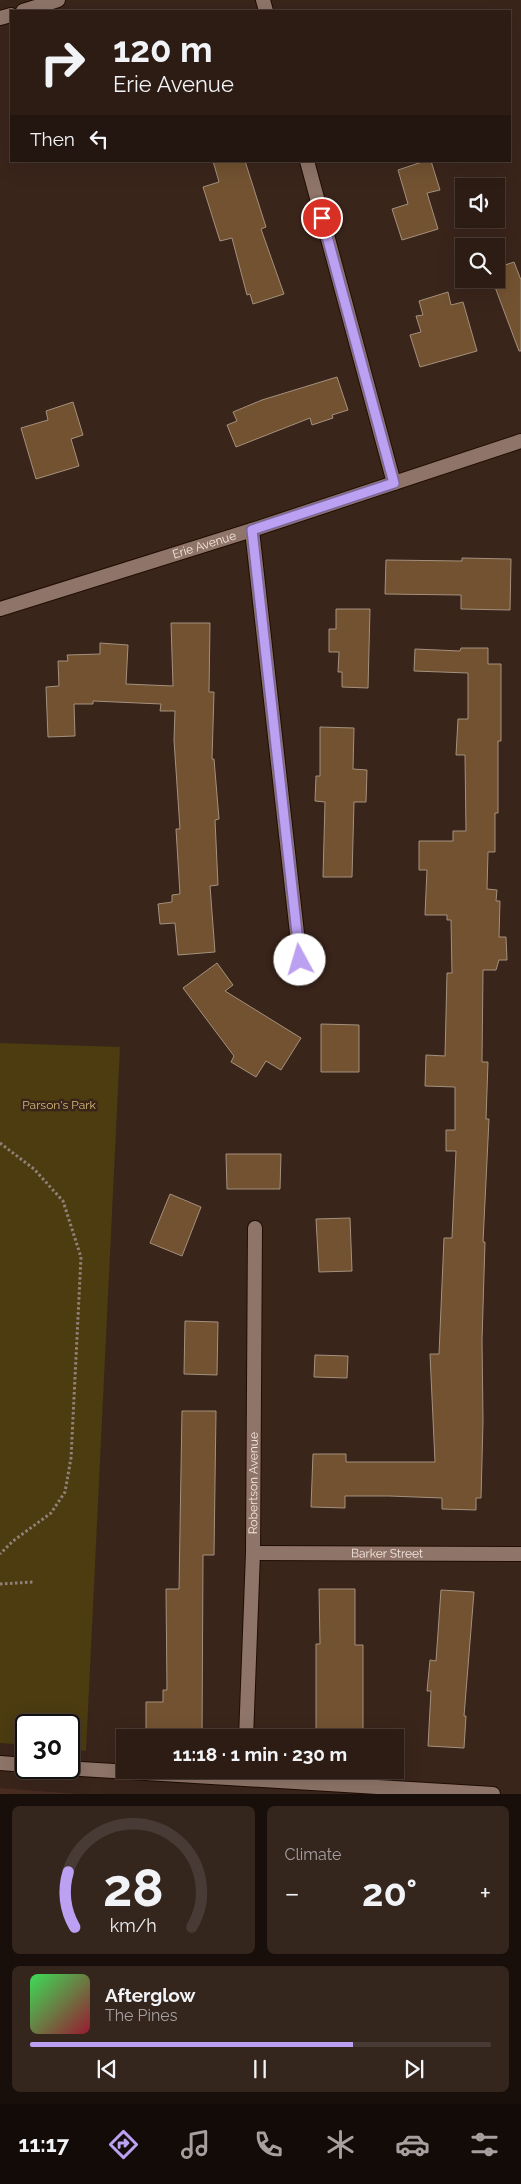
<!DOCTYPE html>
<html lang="en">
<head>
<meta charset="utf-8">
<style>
	body { margin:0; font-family:Raleway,sans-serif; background:#34251d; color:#f1f3f6; height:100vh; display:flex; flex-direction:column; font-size:19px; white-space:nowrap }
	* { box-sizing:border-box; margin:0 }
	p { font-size:16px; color:#a6a1a0 }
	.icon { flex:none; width:28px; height:28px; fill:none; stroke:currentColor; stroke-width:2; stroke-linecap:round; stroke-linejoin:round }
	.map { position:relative; height:1794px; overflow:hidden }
	.panel { display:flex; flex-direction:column; gap:12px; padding:12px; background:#180f0b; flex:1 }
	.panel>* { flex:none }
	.hud { position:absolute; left:10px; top:10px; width:501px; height:152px; border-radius:0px; box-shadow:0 5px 20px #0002,0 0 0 1px #483a34; background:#2c1c14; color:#f1f3f6; overflow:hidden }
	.buttons { position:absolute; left:455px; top:178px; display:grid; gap:10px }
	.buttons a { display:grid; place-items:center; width:50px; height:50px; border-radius:0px; background:#2c1c14; box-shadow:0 5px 20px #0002,0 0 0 1px #483a34; font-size:25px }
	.speed { position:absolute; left:15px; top:1714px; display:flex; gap:10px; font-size:25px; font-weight:700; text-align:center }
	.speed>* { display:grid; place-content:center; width:65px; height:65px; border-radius:50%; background:#2c1c14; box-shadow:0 5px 20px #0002,0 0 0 1px #483a34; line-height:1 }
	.speed .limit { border:2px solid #111; border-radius:8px; background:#fff; color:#111 }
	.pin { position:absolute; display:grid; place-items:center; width:42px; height:42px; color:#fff; margin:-21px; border:2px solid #fff; border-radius:50%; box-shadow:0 1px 5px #0007 }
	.me { position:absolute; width:55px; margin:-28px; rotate:354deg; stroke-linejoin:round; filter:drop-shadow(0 0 4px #0008) }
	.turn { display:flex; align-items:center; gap:18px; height:105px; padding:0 20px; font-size:22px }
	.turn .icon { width:65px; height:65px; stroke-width:2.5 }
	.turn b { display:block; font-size:35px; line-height:42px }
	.then { display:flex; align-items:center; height:48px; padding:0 20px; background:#0003; gap:10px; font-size:19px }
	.big { font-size:38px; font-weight:700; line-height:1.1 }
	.panel .widget { flex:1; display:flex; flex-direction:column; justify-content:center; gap:8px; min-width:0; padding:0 18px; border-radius:8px; background:#34251d }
	.panel .dial { align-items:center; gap:0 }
	.dial svg { height:130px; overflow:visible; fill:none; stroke:#483a34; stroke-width:7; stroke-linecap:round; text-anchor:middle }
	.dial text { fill:#f1f3f6; stroke:none }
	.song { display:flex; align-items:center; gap:15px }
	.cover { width:60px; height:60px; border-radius:8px; background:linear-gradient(135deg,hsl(130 70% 55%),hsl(350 70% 35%)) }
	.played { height:5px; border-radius:2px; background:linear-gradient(90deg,#bca0f2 70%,#483a34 70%) }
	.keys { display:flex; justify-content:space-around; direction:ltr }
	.heat { display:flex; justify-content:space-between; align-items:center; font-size:28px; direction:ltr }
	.panel .tiles { flex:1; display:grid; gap:12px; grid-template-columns:1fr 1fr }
	.widget:last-child { grid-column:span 2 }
	.trip { position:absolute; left:116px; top:1729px; width:288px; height:50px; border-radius:0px; background:#2c1c14; box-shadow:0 5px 20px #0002,0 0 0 1px #483a34; font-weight:700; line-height:50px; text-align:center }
	.menu { display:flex; height:80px; justify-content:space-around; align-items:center; background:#120b08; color:#a6a1a0 }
	.menu .icon { width:35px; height:35px }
	.menu .selected { color:#bca0f2 }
	.menu b { font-size:22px; color:#f1f3f6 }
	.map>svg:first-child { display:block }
</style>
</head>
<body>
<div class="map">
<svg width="521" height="1794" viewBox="0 0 521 1794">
	<rect width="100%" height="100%" fill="#3a251b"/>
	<!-- built -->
	<path fill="#492d21" d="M0 1788 76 1794H0Z"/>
	<!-- green -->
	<path fill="#4c3c10" d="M0 1043 120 1047 86 1751 69 1749V1725H26V1745L0 1743Z"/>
	<!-- building -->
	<path fill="#725231" stroke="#a4917d" d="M213 161H245L266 227 261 229 284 294 253 304 250 294 247 295 232 238 220 241 203 187 219 182Z
		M425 161H431L440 190 427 193 438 229 402 240 392 209 408 204 398 170Z
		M514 262 521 280V351H519L492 279H496V268Z
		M448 292 451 305 463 302 477 351 420 367 410 335 421 332 416 316 423 315 419 301Z
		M337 377 348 410 332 415 333 418 312 425 310 418 236 447 227 425 237 421 233 412 262 400Z
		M73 402 83 435 71 439 79 466 36 479 21 428 48 420 46 411Z
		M462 558 511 559 510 610 461 609V595L385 594 386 560 462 561Z
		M336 609H370L368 688 342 687V672H338L339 652H329V629H336Z
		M171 623H210L209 692H214L212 759H214L219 819 215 820 218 885 210 886 215 952 178 955 175 923 160 924 158 904 172 902V895L180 894 176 829H180L174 740 175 711H160L161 704 93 701V704H74L75 736 48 737 46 687 59 686 58 661H68L67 655 100 654V643L128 645 126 684 173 686Z
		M461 648H488V664H501V741H498V813H495V852H488L487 889 497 890 496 901H500L499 937H506L507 960H499L496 970H483L482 1062H488L486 1119H489L483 1242H485L482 1340 483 1421 481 1498H476V1510L442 1509V1498L389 1496H345V1508L311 1507 313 1454H346V1462H435L430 1354H439L444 1238H452L456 1151H446V1130H455V1087L425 1086 426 1055 445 1056 447 973H452L451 920H447V915H425L427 870H419V841H453V831H466L465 755H456L458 719H468V673L414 671 415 649 460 651Z
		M320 727 354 728 353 769 367 770 366 802H354L352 877H323L325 802 315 801 316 776H320Z
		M217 963 233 985 225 991 301 1038 281 1070 266 1061 256 1077 231 1062 234 1056 183 988Z
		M321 1024 359 1025V1072H321Z
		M226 1154H281L280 1189H227Z
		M170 1194 201 1207 182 1256 150 1243Z
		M350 1218 352 1271 319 1272 316 1219Z
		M185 1321 218 1322 217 1375 184 1374Z
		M315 1355 348 1356 347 1378 314 1377Z
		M182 1411H216L214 1555H203L202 1738H163V1732H146V1702H163V1690H167L166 1589H179Z
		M319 1589H355V1645H363V1738H316V1644H320Z
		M441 1590 474 1592 464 1716H466L464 1748 428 1746 431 1691H427L430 1660 436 1661Z"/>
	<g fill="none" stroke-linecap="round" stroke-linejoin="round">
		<!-- minor casing -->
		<g stroke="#210d05" stroke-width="16">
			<g id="minor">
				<path d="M263 0 266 11"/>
				<path d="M23 11 58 0"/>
				<path d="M0 18 11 15"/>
				<path d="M307 161 394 483"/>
				<path d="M252 530 300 960"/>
				<path id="s1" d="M253 1553 521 1554"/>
				<path id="s2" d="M246 1738 253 1553 255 1228"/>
				<path d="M0 1763 26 1765"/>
				<path d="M64 1768 493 1794"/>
			</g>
		</g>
		<!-- secondary casing -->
		<g stroke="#210d05" stroke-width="16">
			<g id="secondary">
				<path id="s3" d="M0 609 252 530 521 441"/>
			</g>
		</g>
		<!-- path -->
		<path stroke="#938179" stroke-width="3" stroke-dasharray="2.5 2.5" stroke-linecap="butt" d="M0 1143 34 1169 63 1201 81 1257 71 1458 65 1492 51 1513 13 1541 0 1554
			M0 1584 33 1582"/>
		<!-- minor -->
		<use href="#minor" stroke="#8f7569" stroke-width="14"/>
		<!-- secondary -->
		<use href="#secondary" stroke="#8f7569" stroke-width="14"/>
	</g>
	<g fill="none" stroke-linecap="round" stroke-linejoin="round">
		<!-- route casing -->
		<g stroke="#7a689d" stroke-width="12">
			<path id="route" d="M300 960 252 530 394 483 322 218"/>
		</g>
		<!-- route -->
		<use href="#route" stroke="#bca0f2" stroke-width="9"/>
	</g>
	<g text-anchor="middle" stroke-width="5" stroke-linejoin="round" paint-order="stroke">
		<!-- street labels -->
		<g font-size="12" fill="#f5e6e0" stroke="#3a251b">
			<text dy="4" stroke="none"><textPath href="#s3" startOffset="214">Erie Avenue</textPath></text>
			<text dy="4" stroke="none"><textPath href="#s2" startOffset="255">Robertson Avenue</textPath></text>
			<text dy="4" stroke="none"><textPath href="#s1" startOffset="134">Barker Street</textPath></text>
		</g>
		<!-- park labels -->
		<g font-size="12" fill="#d7bb75" stroke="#3a251b">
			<text x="59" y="1109">Parson's Park</text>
		</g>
	</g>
</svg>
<div class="buttons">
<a><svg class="icon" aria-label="sound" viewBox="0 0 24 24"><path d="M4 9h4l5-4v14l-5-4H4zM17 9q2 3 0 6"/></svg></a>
<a><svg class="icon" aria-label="search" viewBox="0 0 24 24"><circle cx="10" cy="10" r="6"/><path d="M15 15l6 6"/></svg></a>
</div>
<div class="speed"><div class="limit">30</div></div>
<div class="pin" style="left:322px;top:218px;background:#d93025"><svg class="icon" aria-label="arrive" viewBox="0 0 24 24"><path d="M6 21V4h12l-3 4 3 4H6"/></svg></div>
<svg class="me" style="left:300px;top:960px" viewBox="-20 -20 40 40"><circle r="19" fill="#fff"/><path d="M0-13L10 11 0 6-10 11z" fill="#bca0f2"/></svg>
<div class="trip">11:18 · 1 min · 230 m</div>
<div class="hud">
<div class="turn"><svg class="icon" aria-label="right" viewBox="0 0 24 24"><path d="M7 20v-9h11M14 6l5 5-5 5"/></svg><div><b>120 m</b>Erie Avenue</div></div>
<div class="then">Then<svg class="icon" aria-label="left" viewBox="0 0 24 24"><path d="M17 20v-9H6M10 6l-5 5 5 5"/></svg></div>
</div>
</div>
<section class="panel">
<div class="tiles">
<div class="widget dial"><svg viewBox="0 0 100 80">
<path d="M14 69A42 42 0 1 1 86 69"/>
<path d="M14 69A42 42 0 0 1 10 35" stroke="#bca0f2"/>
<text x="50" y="56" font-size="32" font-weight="700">28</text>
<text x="50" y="72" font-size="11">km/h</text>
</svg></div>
<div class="widget"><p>Climate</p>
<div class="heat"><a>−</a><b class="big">20°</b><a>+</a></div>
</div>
<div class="widget">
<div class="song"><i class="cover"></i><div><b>Afterglow</b><p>The Pines</p></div></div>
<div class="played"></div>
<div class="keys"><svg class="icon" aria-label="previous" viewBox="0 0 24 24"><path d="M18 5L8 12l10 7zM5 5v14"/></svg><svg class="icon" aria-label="pause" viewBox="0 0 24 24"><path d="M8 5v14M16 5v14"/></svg><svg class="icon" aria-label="next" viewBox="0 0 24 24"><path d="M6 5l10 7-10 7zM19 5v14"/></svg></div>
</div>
</div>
</section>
<nav class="menu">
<b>11:17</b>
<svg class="icon selected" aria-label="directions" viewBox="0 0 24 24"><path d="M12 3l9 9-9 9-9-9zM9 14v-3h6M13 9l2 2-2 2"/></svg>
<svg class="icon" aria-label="music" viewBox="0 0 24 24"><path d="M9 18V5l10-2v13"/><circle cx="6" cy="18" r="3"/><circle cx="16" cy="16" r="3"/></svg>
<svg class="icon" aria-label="phone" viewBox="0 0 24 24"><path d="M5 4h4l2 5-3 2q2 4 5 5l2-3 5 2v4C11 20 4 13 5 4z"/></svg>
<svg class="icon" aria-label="climate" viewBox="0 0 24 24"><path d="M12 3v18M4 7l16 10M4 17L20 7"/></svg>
<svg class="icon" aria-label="car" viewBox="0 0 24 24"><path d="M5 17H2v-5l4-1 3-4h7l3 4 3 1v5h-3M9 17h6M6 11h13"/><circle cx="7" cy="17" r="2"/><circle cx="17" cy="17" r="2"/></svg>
<svg class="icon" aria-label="filters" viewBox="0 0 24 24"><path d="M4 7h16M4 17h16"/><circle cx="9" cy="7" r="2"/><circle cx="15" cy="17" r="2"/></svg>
</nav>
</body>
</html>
